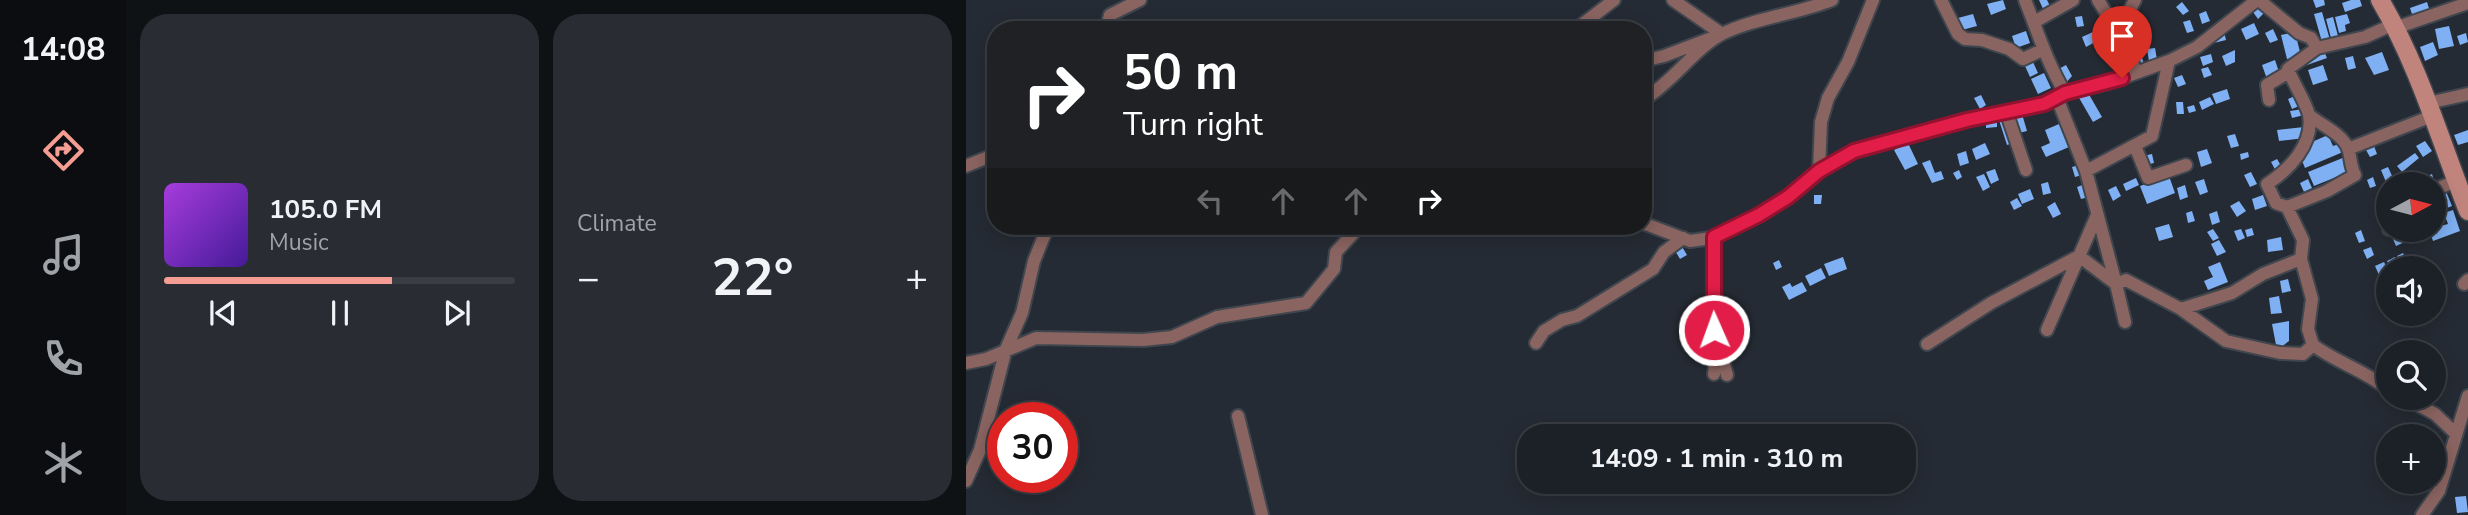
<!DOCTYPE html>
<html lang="en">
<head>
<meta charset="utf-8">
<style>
	body { margin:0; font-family:"Nunito Sans",sans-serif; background:#292d33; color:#f1f3f6; height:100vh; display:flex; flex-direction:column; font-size:26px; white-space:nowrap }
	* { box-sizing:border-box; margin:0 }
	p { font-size:23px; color:#a0a3a7 }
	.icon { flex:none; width:38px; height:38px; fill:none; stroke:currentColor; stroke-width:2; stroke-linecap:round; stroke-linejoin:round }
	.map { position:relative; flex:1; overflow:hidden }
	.panel { display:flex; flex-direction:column; gap:14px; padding:14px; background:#0f1215; width:840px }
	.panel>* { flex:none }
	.top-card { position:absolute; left:21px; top:21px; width:665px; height:214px; border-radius:28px; box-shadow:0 4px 18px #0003,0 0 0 2px #3a3e44; background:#202124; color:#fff; overflow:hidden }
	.needle { width:46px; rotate:83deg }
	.controls { position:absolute; left:1410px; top:172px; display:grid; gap:14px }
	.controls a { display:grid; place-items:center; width:70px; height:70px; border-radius:50%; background:#1c2027; box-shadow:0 4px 18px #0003,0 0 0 2px #3a3e44; font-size:35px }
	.speed { position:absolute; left:21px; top:402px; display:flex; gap:14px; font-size:35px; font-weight:700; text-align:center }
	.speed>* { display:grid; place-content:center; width:91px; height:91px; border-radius:50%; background:#1c2027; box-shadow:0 4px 18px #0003,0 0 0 2px #3a3e44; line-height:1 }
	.speed .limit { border:10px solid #d22; background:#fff; color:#111 }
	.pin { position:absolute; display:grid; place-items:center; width:60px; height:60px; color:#fff; margin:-72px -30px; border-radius:50% 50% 50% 0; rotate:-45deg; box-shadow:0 0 7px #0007 }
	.pin .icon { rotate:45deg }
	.me { position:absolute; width:77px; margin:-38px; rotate:358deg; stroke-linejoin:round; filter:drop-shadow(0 0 5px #0008) }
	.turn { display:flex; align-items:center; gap:24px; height:147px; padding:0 21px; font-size:32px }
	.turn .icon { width:91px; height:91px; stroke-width:2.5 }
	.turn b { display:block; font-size:49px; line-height:60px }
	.lanes { display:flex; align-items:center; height:66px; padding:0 21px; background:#0003; justify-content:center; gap:35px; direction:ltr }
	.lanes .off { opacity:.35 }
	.big { font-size:52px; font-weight:700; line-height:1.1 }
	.panel .widget { flex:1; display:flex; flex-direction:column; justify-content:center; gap:10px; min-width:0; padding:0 24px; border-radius:28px; background:#292d33 }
	.song { display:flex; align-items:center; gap:21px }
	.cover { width:84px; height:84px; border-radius:10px; background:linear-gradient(135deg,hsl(280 70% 55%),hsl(260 70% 35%)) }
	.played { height:7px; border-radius:4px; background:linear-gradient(90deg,#f59c93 65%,#3a3e44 65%) }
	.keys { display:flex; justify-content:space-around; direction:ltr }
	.heat { display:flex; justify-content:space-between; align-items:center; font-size:38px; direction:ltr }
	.panel .tiles { flex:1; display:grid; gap:14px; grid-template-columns:repeat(2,1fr) }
	.trip { position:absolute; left:551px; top:424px; width:399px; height:70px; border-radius:28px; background:#1c2027; box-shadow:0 4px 18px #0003,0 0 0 2px #3a3e44; font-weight:700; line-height:70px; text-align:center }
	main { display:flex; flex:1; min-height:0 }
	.tab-bar { display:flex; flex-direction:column; width:126px; justify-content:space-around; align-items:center; background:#0b0d10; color:#a0a3a7 }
	.tab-bar .icon { width:49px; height:49px }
	.tab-bar .current { color:#f59c93 }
	.tab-bar b { font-size:32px; color:#f1f3f6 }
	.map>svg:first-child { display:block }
</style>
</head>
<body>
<main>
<nav class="tab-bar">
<b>14:08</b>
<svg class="icon current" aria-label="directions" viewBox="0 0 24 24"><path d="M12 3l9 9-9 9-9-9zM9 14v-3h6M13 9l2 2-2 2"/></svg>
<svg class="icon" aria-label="music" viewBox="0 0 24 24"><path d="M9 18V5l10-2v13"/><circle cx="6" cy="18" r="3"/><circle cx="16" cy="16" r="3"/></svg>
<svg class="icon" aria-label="phone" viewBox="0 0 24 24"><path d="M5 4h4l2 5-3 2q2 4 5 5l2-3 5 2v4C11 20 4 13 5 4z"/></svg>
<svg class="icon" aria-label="climate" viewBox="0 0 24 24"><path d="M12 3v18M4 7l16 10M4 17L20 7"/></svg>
</nav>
<section class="panel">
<div class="tiles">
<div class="widget">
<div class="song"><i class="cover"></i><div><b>105.0 FM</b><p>Music</p></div></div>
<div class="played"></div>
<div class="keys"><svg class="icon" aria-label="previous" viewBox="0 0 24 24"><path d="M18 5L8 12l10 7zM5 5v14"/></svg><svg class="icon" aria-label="pause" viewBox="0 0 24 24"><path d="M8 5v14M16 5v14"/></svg><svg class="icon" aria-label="next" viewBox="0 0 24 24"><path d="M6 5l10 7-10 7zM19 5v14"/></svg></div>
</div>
<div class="widget"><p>Climate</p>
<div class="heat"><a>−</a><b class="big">22°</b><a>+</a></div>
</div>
</div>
</section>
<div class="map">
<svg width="1502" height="515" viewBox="0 0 1502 515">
	<rect width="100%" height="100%" fill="#252b34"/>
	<!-- building -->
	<path fill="#7fb0f3" d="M1037 0 1040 9 1025 15 1021 4Z
		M1073 0H1081L1085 8 1078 11Z
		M1347 0H1358L1359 5 1350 8Z
		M1385 0H1394L1396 6 1379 12 1376 3Z
		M1216 2 1223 11 1217 15 1210 7Z
		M1461 2 1465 15 1448 20 1444 8Z
		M1293 7 1298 13 1292 19 1287 12Z
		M1240 11 1244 21 1236 24 1233 14Z
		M1356 12 1364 40 1356 42 1348 14Z
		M1007 14 1011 26 996 30 992 18Z
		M1381 14 1384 23 1379 25 1380 31 1373 33 1369 17Z
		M1116 16 1118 26 1111 27 1109 17Z
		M1367 17 1372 36 1365 38 1360 19Z
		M1224 20 1228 31 1221 33 1217 22Z
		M1288 23 1293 34 1280 40 1275 29Z
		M1483 26 1488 46 1473 49 1469 29Z
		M1307 29 1312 40 1304 43 1299 33Z
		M1060 31 1064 43 1050 48 1046 36Z
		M1127 32 1131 41 1120 47 1116 37Z
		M1169 32 1173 39 1160 45 1157 38Z
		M1258 32 1260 40 1248 43 1245 36Z
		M1329 32 1335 56 1321 59 1315 35Z
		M1500 33 1502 42 1494 45 1491 36Z
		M1467 42 1472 55 1459 61 1454 47Z
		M1189 48 1191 60 1183 61 1181 49Z
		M1269 50V62L1260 66 1256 56Z
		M1174 51 1178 64 1172 66 1168 53Z
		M1358 51 1361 58 1341 65 1338 59Z
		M1159 52 1162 61 1152 64 1149 54Z
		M1416 52 1423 70 1408 75 1399 58Z
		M1245 54 1247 62 1237 66 1234 57Z
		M1387 56 1390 68 1382 70 1379 58Z
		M1309 60 1314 75 1301 79 1296 65Z
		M1067 62 1072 73 1064 77 1059 66Z
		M1100 65 1106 76 1098 85 1089 71Z
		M1357 65 1362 80 1347 85 1342 70Z
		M1242 67 1246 75 1238 78 1235 69Z
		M1078 73 1085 88 1072 94 1065 79Z
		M1216 75 1220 84 1212 87 1208 78Z
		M1261 89 1264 99 1250 104 1246 94Z
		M1121 91 1136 117 1127 122 1112 96Z
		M1015 95 1020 105 1014 109 1008 98Z
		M1329 96 1333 106 1326 109 1322 99Z
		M1244 97 1248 104 1236 110 1233 102Z
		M1210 102H1217L1218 114H1211Z
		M1228 105 1230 111 1223 113 1221 107Z
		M1337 109 1338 115 1326 118 1324 111Z
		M1056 114 1061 131 1049 134 1044 117Z
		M1039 118 1047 143 1041 145 1033 120Z
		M1031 120V127L1020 128V121Z
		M1093 124 1103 147 1080 157 1075 147 1084 143 1079 130Z
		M1338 127 1339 138 1313 141 1311 130Z
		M1502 130V142L1492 145 1488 135Z
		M1269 134 1273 146 1265 148 1261 136Z
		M1362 135 1367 146 1373 144 1377 152 1339 168 1334 156 1343 153 1339 145Z
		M1459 141 1466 151 1457 157 1450 146Z
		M942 143 952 164 939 170 928 150Z
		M1019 143 1024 154 1010 160 1006 149Z
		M1408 146 1411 154 1404 157 1400 150Z
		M1241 149 1246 163 1235 167 1231 152Z
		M1000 151 1003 163 994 166 991 154Z
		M1282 152 1283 157 1275 160 1274 154Z
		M1449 153 1453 158 1436 172 1431 166Z
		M1186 154 1188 163 1179 165 1177 156Z
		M1379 157 1385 171 1348 186 1342 172Z
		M1311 159 1317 169 1311 173 1305 162Z
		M964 160 969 173 975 171 978 179 966 183 956 163Z
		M1113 165 1116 175 1109 177 1106 167Z
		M1422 167 1427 178 1420 182 1415 170Z
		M1029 169 1033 180 1025 184 1020 172Z
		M993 170 996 177 991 180 987 173Z
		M1285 172 1291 184 1284 187 1278 175Z
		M1018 174 1024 187 1017 191 1010 177Z
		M1466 174 1469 184H1459L1457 178Z
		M1203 176 1209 193 1181 204 1174 186Z
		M1407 177 1410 186 1404 188 1401 180Z
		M1170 178 1173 185 1160 191 1157 184Z
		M1238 179 1242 192 1234 195 1229 182Z
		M1342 179 1346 188 1338 192 1334 183Z
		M1082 182 1085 193 1077 195 1075 184Z
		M1119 184 1123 197 1115 199 1111 187Z
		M1219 185 1222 197 1214 200 1211 188Z
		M1150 186 1155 196 1147 201 1142 190Z
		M1064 189 1068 199 1056 204 1052 194Z
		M1479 189 1486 206 1476 210 1469 193Z
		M848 195H856L855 204H848Z
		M1297 195 1301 206 1289 210 1286 199Z
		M1051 198 1056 206 1048 210 1044 202Z
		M1273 201 1280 211 1271 217 1264 206Z
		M1089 202 1095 214 1087 218 1081 207Z
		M1487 210 1494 231 1467 241 1463 229H1468V221L1471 227 1482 224 1478 213Z
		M1226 211 1229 221 1222 223 1220 213Z
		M1251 211 1254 222 1246 225 1243 214Z
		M1203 224 1207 237 1193 241 1189 228Z
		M1286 228 1288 235 1281 237 1279 230Z
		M1247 229 1253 238 1247 241 1241 232Z
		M1275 229 1279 238 1272 241 1268 231Z
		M1395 230 1399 241 1393 243 1389 233Z
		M1438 234 1441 241 1430 246 1427 239Z
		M1315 237 1317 250 1302 252 1301 240Z
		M1253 240 1260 252 1251 256 1245 244Z
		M715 245 721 255 714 259 708 249Z
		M1405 247 1408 255 1401 259 1397 250Z
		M1437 253 1442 264 1437 267 1431 256Z
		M877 257 881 269 863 276 858 264Z
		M1429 257 1433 268H1425L1421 261Z
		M813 260 816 267 810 270 807 263Z
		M1254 262 1262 282 1242 290 1238 281 1247 277 1242 267Z
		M1418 262 1422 270 1413 275 1409 266Z
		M855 268 860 278 844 286 839 276Z
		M1322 279 1325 291 1316 293 1314 281Z
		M836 282 841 291 823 300 816 287 824 283 826 287Z
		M1313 296 1316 313 1305 314 1303 298Z
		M1323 321V341L1314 348 1310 345 1306 324Z
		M1500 496 1502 512 1491 513 1489 497Z"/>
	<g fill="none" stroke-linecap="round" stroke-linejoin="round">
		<!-- street casing -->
		<g stroke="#40464e" stroke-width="16">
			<path id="street" d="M975 0 992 34 999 39 1016 40 1043 49 1057 59 1076 50
				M1059 0C1072 33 1081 62 1099 93
				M1132 0 1145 21 1150 20 1170 72
				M1293 0 1333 33 1345 38 1351 48
				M1150 20 1160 17 1169 0
				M1070 21 1107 0
				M1432 27 1502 3
				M140 30 144 15 174 0
				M609 30 648 0
				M677 61 698 56 756 34 707 0
				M1091 98 1120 171 1150 284 1160 280 1215 309 1260 341 1314 353 1337 354 1347 345 1342 329 1346 299 1335 259 1337 240 1321 207 1310 203 1301 184C1323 170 1348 144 1343 115 1340 102 1327 83 1322 69L1351 48 1399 37 1428 24
				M677 100C707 82 729 48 756 34 788 18 831 14 866 0
				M1303 100 1301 85 1323 72
				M1462 103 1502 94
				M1041 114 1060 170
				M1169 146 1182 178 1220 165
				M1382 149 1466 116
				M0 166 30 154
				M853 171 855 122 862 98 882 62 907 0
				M1120 171 1186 136 1203 61
				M1468 190 1490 181
				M1321 207 1361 191 1389 175C1384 166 1385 156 1382 148 1375 133 1355 125 1343 115
				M1423 208V229
				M677 223 724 241 746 238 793 215 822 197 853 171 888 151 1001 119 1078 104 1099 93 1142 83 1203 61 1231 47 1291 0
				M748 237V330L761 375
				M1498 284 1502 280
				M1215 309 1266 293 1297 274 1335 259
				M1081 330 1131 215
				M570 343 578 331 596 320 611 316 687 269 698 252 717 238
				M961 344 1025 303 1113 256 1150 284 1159 322
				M1347 345C1371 363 1397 369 1423 390
				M0 363 20 359 70 338 177 340 206 337 251 317 340 303 368 269 370 252 394 226
				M748 374 751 351
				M1437 397 1469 414 1490 434
				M272 416 296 515
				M0 481 14 450 40 349 56 313 68 261 82 226
				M1456 515 1473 491 1502 396"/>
		</g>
		<!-- secondary casing -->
		<g stroke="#40464e" stroke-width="21">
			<path id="secondary" d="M1414 0C1453 66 1474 140 1502 211"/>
		</g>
		<!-- street -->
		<use href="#street" stroke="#8a6460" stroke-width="12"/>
		<!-- secondary -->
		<use href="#secondary" stroke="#c0847d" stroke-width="18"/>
	</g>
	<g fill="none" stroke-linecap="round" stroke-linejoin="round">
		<!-- route casing -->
		<g stroke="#92132f" stroke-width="18">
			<path id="route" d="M748 330V237L793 215 822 197 853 171 888 151 1001 120 1078 104 1099 93 1156 78"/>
		</g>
		<!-- route -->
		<use href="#route" stroke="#e11d48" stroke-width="12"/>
	</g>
</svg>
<div class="controls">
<a><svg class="needle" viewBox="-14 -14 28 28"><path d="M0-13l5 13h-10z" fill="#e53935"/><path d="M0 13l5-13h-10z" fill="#a0a3a7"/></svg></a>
<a><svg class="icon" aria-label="sound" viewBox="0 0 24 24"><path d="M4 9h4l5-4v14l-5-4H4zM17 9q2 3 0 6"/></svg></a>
<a><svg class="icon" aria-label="search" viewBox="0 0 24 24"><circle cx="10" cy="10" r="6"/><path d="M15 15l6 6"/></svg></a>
<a>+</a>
</div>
<div class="speed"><div class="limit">30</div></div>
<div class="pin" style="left:1156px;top:78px;background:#d93025"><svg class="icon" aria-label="arrive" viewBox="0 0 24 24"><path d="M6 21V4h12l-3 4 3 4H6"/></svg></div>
<svg class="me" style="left:748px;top:330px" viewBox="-20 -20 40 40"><circle r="17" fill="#e11d48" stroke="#fff" stroke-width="3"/><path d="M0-11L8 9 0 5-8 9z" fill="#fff"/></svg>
<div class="trip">14:09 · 1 min · 310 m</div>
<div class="top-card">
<div class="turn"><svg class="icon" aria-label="right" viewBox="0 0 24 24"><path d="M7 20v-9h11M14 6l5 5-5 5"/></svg><div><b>50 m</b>Turn right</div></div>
<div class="lanes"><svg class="icon off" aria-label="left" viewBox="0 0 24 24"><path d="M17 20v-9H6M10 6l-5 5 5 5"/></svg><svg class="icon off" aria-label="ahead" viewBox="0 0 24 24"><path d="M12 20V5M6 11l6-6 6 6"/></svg><svg class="icon off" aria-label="ahead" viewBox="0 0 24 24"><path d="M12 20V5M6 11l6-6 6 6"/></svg><svg class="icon" aria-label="right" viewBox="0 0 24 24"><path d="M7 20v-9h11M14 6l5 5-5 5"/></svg></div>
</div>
</div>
</main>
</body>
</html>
